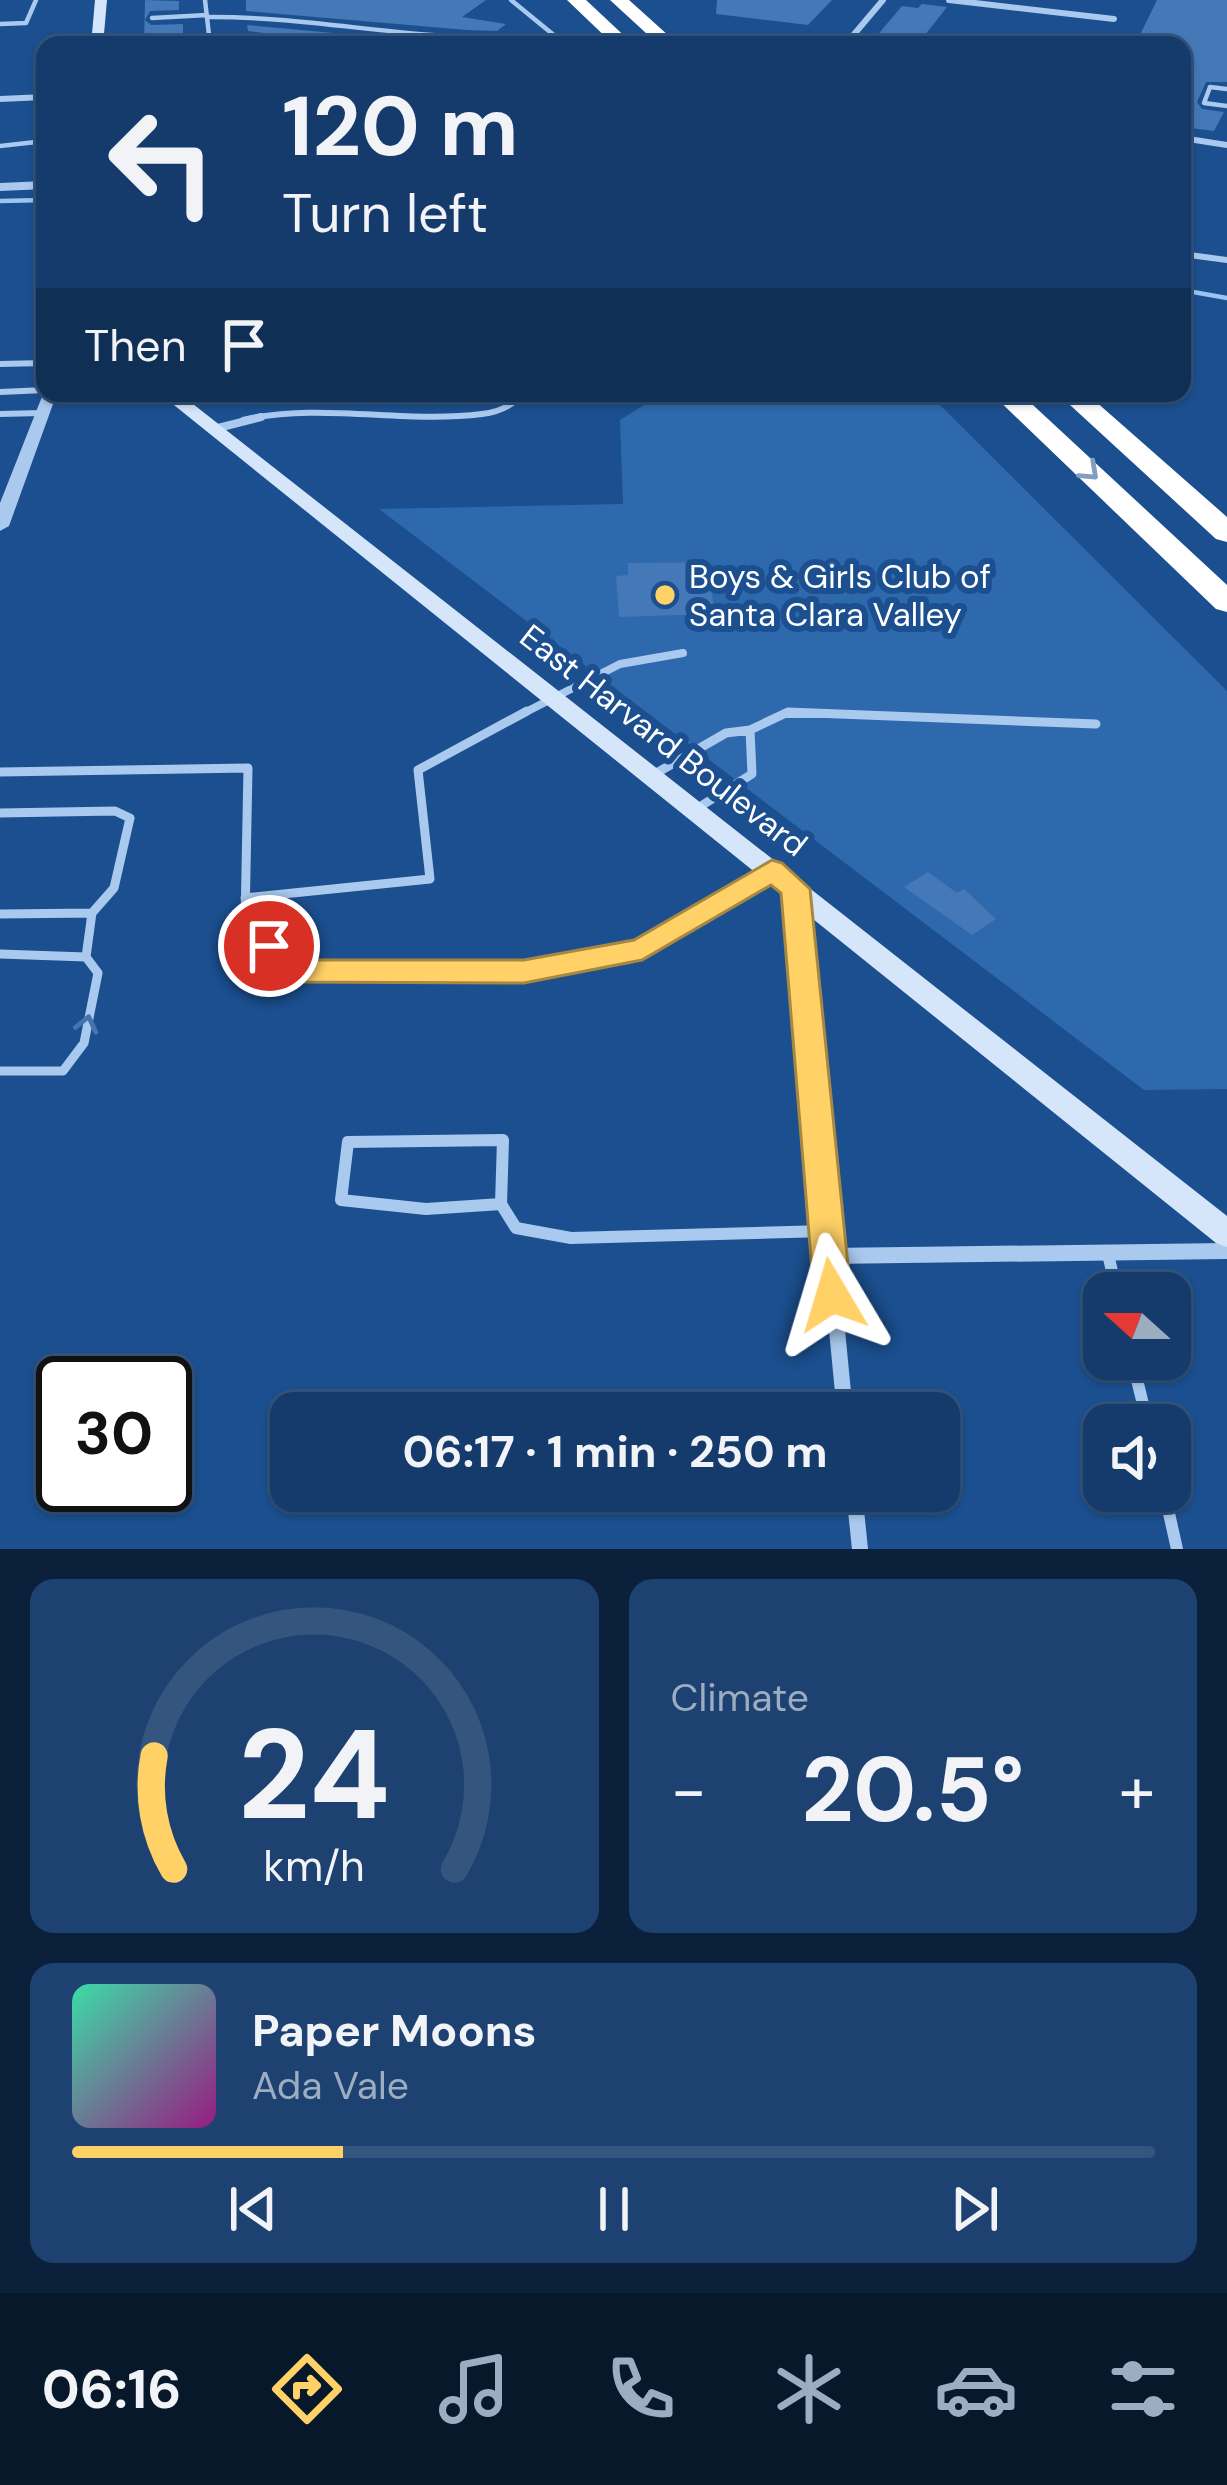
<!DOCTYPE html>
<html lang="en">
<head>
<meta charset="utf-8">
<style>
	body { margin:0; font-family:"DM Sans",sans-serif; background:#1d4271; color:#f1f3f6; height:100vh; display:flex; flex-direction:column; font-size:45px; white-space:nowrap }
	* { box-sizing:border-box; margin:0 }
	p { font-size:39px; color:#9dadc1 }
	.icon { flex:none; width:66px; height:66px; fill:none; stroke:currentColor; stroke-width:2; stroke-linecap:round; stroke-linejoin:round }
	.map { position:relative; height:1549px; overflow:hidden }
	.side { display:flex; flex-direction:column; gap:30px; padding:30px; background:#0b203b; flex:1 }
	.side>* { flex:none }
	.guide { position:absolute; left:36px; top:36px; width:1155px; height:366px; border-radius:24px; box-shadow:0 3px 9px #0004,0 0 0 3px #33557e; background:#143b6b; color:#f1f3f6; overflow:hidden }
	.needle { width:78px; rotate:291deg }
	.controls { position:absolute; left:1083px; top:1272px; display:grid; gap:24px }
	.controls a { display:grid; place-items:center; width:108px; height:108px; border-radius:24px; background:#143b6b; box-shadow:0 3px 9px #0004,0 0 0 3px #33557e; font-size:60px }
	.speed { position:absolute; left:36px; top:1356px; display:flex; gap:24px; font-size:60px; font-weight:700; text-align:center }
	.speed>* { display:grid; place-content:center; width:156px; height:156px; border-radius:50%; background:#143b6b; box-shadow:0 3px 9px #0004,0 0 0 3px #33557e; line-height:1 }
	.speed .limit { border:6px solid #111; border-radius:18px; background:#fff; color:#111 }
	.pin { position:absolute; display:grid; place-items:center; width:102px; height:102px; color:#fff; margin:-51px; border:6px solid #fff; border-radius:50%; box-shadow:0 3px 12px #0007 }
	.me { position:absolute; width:132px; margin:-66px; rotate:353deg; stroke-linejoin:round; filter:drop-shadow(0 0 9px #0008) }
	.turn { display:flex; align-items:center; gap:42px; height:252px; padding:0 48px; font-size:54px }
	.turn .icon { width:156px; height:156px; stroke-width:2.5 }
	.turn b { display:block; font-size:84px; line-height:102px }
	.then { display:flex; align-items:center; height:114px; padding:0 48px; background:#0003; gap:24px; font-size:45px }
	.big { font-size:90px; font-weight:700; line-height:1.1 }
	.side .tile { flex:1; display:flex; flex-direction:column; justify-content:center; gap:18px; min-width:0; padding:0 42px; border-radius:24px; background:#1d4271 }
	.side .dial { align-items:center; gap:0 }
	.dial svg { height:312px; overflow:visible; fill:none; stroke:#33557e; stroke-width:7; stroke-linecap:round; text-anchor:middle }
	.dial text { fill:#f1f3f6; stroke:none }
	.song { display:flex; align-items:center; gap:36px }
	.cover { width:144px; height:144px; border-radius:18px; background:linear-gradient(135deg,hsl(160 70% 55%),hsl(310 70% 35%)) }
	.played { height:12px; border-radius:6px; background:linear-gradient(90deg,#ffd166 25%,#33557e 25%) }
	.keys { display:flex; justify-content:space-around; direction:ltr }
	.heat { display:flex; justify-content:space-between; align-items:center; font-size:66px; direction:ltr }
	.side .tiles { flex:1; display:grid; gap:30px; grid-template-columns:1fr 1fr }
	.tile:last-child { grid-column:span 2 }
	.trip { position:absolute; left:270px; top:1392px; width:690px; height:120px; border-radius:24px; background:#143b6b; box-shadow:0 3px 9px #0004,0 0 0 3px #33557e; font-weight:700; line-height:120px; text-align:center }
	.dock { display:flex; height:192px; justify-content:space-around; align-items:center; background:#08182b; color:#9dadc1 }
	.dock .icon { width:84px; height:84px }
	.dock .on { color:#ffd166 }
	.dock b { font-size:54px; color:#f1f3f6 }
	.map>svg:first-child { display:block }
</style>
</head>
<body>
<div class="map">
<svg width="1227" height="1549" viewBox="0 0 1227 1549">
	<rect width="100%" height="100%" fill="#1b4f8f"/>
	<!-- green -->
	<path fill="#2e69ad" d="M663 393H928L1227 691V1089L1144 1090 379 509 623 504 620 420Z"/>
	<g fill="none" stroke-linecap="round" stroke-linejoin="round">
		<!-- stream -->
		<path stroke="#9cc4f0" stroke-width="4.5" d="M0 201 45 200
			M1182 290 1227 298"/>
	</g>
	<!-- building -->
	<path fill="#4478b7" d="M145 0 179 1V10L150 11 145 20 151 25 183 24V45H144Z
		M246 0H486L462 17 506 24 497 31 467 30 246 11Z
		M717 0H832L808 25 716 14Z
		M1157 0H1227V82H1206L1197 102 1202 109 1224 112 1214 131 1182 127V45H1135Z
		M922 4 947 7 917 45H869L902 6 918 8Z
		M247 25 422 41 479 44 358 45 248 31Z
		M707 562 715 614 619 617 616 576 628 575V563Z
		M928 872 957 893 964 889 996 919 972 935 904 887Z"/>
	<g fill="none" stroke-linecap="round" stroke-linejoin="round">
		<!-- service-far4 -->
		<path stroke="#a9c9ee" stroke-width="4.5" d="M205 0 209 35 283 45
			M511 0 566 45
			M207 17C323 16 437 47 553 35
			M152 18 207 15
			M0 24 26 23 36 0
			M1227 89 1210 87 1204 103 1227 106
			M0 146 45 141"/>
		<!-- service-far3 -->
		<path stroke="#a9c9ee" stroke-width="6" d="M1182 254 1227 260
			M0 364 45 363
			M0 392 45 390
			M0 414 42 413
			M243 420C322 402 403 424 482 414 499 412 513 406 523 393"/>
		<!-- service-far2 -->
		<path stroke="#a9c9ee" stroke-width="8" d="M214 429 261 417
			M522 714 620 664 683 653
			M785 714H827"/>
		<!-- service-far1 -->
		<path stroke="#a9c9ee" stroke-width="9" d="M750 730 788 712 1096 724
			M0 772 248 768 245 921 293 971H524L642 949 768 873
			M653 775 726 733 750 730 752 774 693 811
			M0 813 115 811 130 818 114 888 92 913 86 957
			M245 898 430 879 418 770 527 711
			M0 914 92 913
			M0 954 86 957 98 973 84 1043 63 1071H0"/>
		<!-- service -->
		<path stroke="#a9c9ee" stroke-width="12" d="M503 1140 501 1204 426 1209 341 1200 348 1142Z
			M501 1204 516 1228 571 1238 825 1231
			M1108 1254 1117 1293
			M1132 1359 1148 1425
			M1164 1491 1177 1549"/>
		<!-- minor-far3 -->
		<path stroke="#a9c9ee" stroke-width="6" d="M949 0 1114 19
			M845 45 883 0
			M0 99 45 97
			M1182 138 1227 145
			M11 187 45 185"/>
		<!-- minor-far2 -->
		<path stroke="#a9c9ee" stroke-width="8" d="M0 187 45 185"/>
		<!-- minor-far1 -->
		<path stroke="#a9c9ee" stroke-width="14" d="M795 889 814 1084"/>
		<!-- minor -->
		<path stroke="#a9c9ee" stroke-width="16" d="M813 1081 845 1413
			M828 1256 1227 1251
			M854 1491 860 1549"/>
		<!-- tertiary -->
		<path fill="#a9c9ee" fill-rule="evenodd" d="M45 389V393H57L9 526 0 531V503Z"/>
		<!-- secondary -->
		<path fill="#d6e6fa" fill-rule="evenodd" d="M95 0H107L103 45H91Z
			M159 393H179L1227 1216V1247L1216 1243Z"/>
		<!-- motorway -->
		<path fill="#fff" fill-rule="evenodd" d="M567 0H586L634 45H614Z
			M610 0H629L679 45H659Z
			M991 393H1020L1227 585V612L1216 609Z
			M1057 393H1086L1227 517V542L1216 539Z"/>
	</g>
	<!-- one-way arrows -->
	<defs><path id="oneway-chevron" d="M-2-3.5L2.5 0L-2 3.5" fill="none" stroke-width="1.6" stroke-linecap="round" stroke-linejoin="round" transform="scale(3)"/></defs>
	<use stroke="#829ec1" href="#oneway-chevron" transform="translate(1090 472) rotate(43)"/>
	<use stroke="#4674ac" href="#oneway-chevron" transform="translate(87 1024) rotate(-77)"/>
	<!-- route -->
	<path fill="#ffd166" stroke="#a68842" stroke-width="3" d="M772 860 782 863 810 889 851 1295 846 1306 832 1311 819 1306 814 1295 781 893 771 885 642 960 524 983 292 982 282 979 254 946 258 938C279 932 287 946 300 960H524L634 940Z"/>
	<!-- markers -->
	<circle fill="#ffd166" stroke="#1b4f8f" stroke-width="4.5" cx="665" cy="595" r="12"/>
	<g text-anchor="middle" stroke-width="12" stroke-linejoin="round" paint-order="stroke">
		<!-- poi labels -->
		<g font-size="33" fill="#fff" stroke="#1b4f8f" text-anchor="start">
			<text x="689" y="588">Boys &amp; Girls Club of<tspan x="689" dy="38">Santa Clara Valley</tspan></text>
		</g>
		<!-- street labels -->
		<g font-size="33" fill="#fff" stroke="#1b4f8f">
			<text transform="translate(664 740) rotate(38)" y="12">East Harvard Boulevard</text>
		</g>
	</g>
</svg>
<div class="controls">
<a><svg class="needle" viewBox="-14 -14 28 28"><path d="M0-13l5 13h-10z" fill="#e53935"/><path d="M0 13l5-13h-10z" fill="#9dadc1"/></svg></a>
<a><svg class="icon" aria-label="sound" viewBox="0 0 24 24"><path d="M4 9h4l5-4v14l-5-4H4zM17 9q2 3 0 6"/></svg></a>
</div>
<div class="speed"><div class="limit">30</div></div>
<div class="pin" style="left:269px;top:946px;background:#d93025"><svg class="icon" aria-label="arrive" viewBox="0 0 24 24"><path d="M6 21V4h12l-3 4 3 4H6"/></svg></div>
<svg class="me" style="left:832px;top:1295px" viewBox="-20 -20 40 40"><path d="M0-17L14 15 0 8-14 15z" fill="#ffd166" stroke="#fff" stroke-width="4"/></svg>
<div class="trip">06:17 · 1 min · 250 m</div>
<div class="guide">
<div class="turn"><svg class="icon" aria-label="left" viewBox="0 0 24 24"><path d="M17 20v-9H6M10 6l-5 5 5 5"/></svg><div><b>120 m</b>Turn left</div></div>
<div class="then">Then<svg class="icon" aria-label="arrive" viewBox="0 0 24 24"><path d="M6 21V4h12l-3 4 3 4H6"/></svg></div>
</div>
</div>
<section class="side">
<div class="tiles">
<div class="tile dial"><svg viewBox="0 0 100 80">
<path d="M14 69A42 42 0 1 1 86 69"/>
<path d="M14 69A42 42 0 0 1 9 40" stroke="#ffd166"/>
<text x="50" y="56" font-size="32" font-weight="700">24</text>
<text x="50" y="72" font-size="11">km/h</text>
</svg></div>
<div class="tile"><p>Climate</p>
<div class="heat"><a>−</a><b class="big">20.5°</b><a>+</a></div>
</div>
<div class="tile">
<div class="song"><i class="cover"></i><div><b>Paper Moons</b><p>Ada Vale</p></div></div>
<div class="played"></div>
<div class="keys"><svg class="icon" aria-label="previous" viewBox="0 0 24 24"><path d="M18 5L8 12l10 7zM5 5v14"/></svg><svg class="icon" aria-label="pause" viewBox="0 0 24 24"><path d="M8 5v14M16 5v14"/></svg><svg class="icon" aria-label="next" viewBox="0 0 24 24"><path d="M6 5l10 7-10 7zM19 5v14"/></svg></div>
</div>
</div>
</section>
<nav class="dock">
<b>06:16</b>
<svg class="icon on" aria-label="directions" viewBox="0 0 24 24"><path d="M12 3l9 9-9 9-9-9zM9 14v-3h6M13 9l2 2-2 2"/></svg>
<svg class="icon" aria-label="music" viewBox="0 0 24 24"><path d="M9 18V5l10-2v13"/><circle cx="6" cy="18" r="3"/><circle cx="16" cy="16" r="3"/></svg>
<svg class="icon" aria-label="phone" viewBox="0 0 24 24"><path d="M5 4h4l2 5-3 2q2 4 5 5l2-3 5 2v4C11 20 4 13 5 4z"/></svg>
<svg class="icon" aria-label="climate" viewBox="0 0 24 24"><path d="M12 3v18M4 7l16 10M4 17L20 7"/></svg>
<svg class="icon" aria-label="car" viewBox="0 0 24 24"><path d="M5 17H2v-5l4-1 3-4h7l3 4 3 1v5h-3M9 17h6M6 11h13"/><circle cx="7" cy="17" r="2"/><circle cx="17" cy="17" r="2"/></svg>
<svg class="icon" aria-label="filters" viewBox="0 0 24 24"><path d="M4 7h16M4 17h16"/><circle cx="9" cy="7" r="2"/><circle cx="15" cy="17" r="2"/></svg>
</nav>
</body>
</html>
